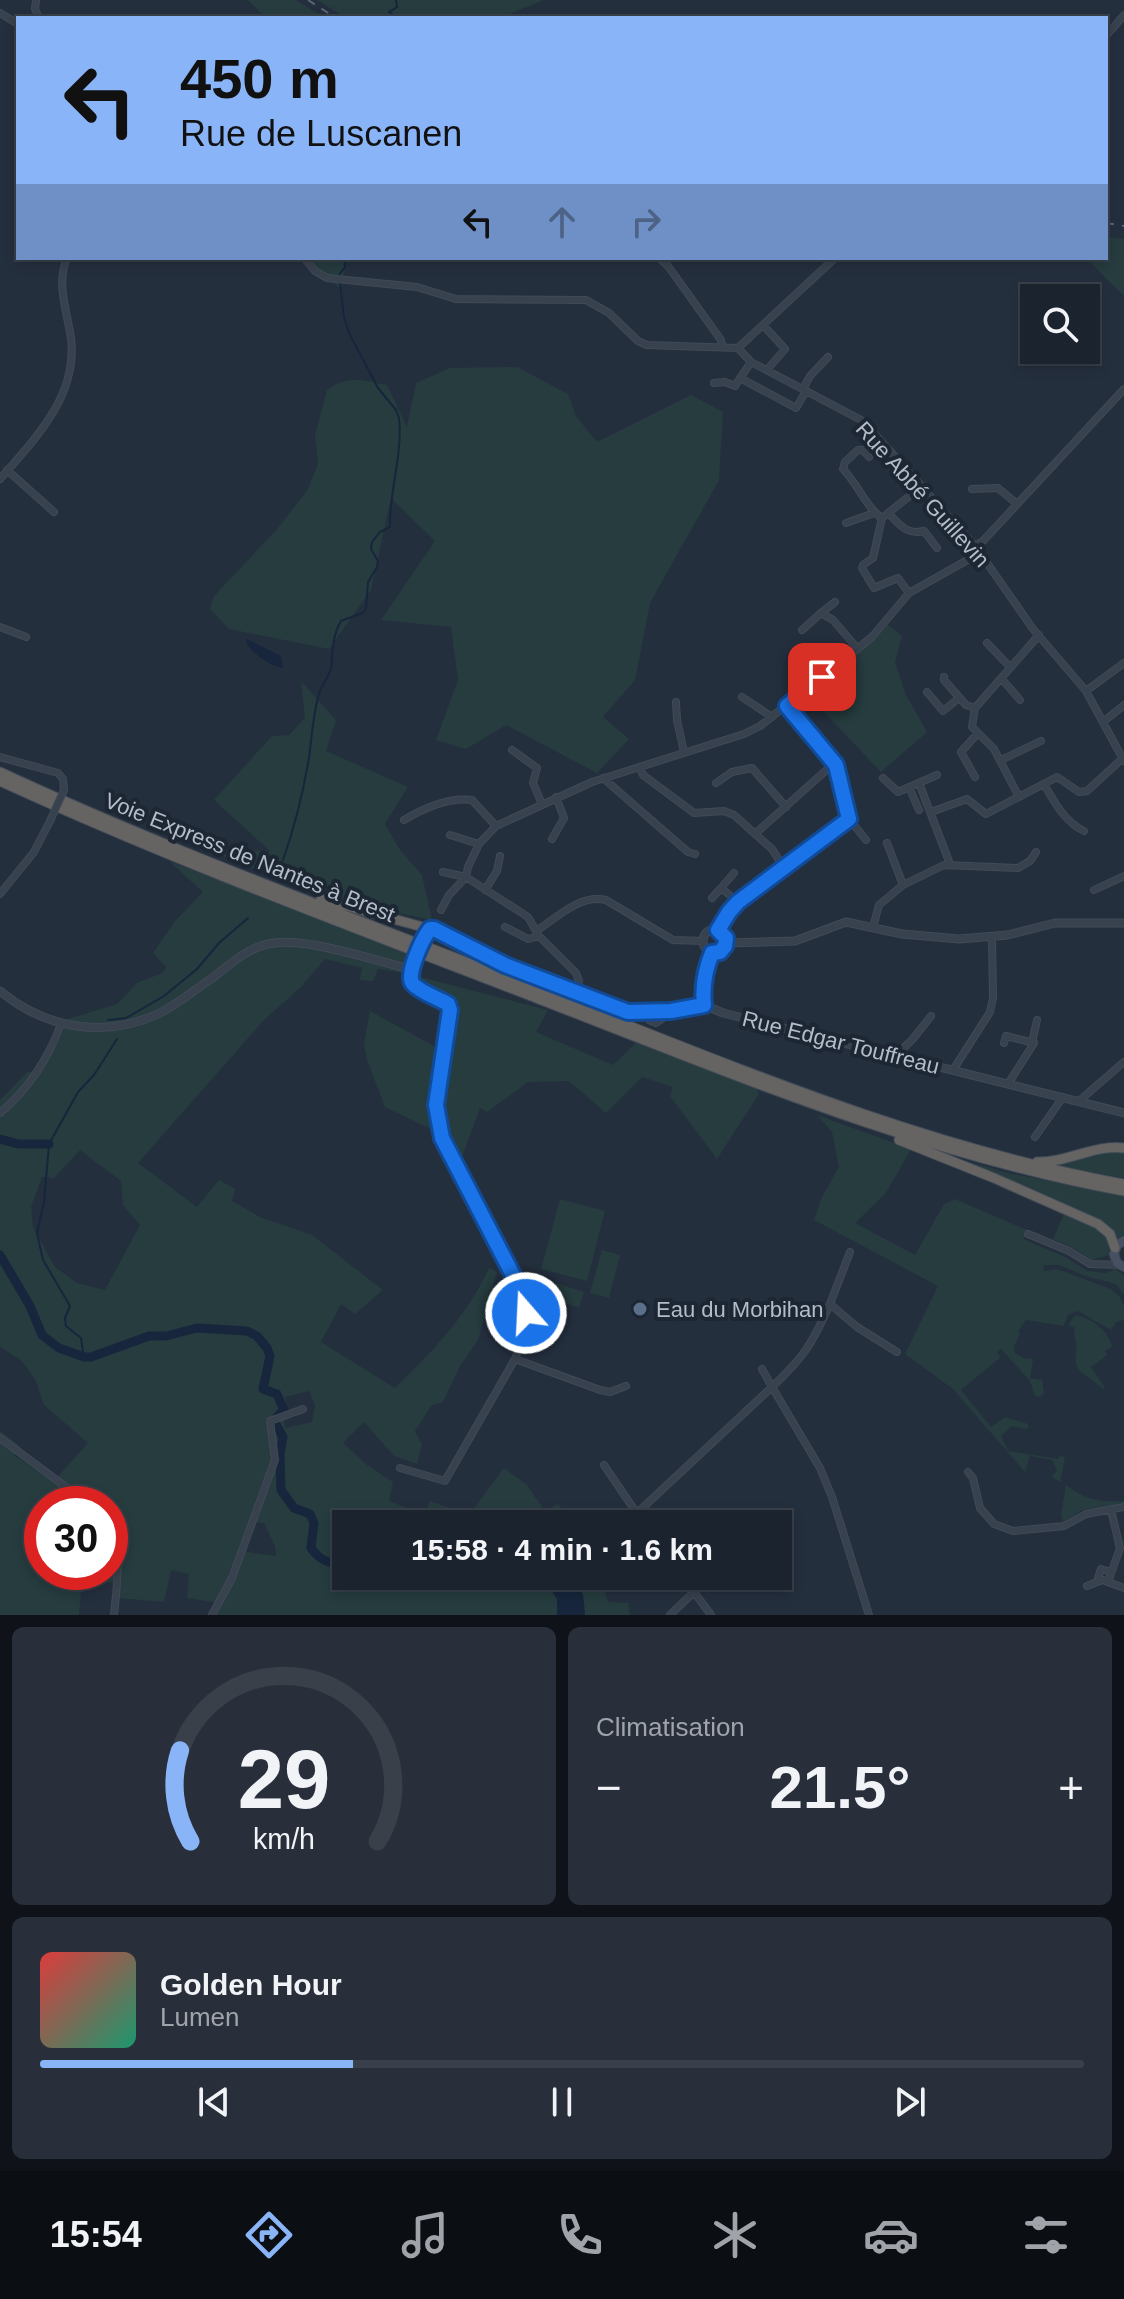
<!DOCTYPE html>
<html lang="fr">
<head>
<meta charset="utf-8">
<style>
	body { margin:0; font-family:Arial,sans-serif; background:#282f3a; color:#f1f3f6; height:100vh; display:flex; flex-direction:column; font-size:30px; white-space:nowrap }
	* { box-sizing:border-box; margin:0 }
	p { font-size:26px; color:#a0a4aa }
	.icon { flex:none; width:44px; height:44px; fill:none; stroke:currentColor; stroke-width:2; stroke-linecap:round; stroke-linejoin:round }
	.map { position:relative; height:1615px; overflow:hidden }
	.sheet { display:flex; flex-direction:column; gap:12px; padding:12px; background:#0f1319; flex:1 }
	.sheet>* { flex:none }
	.top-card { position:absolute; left:16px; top:16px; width:1092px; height:244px; border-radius:0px; box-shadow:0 4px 12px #0003,0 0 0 2px #39404a; background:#8ab4f8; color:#111; overflow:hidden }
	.fabs { position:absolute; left:1020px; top:284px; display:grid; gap:16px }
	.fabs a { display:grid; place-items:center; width:80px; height:80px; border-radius:0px; background:#1b232e; box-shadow:0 4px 12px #0003,0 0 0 2px #39404a; font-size:40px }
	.speed { position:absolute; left:24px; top:1486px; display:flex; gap:16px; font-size:40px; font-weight:700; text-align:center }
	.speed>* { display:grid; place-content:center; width:104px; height:104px; border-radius:50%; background:#1b232e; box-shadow:0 4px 12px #0003,0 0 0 2px #39404a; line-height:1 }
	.speed .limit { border:12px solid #d22; background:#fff; color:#111 }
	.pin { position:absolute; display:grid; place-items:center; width:68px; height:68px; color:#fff; margin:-34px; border-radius:16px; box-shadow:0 4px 12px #0006 }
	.me { position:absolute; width:88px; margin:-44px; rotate:341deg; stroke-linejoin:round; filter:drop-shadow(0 0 6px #0008) }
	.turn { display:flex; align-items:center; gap:28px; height:168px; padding:0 32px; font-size:36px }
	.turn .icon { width:104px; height:104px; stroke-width:2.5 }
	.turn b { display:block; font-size:56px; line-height:68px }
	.lanes { display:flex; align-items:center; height:76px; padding:0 32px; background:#0003; justify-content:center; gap:40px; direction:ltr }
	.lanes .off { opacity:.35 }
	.big { font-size:60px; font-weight:700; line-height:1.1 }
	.sheet .widget { flex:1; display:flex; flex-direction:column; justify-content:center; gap:12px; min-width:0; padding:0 28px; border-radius:12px; background:#282f3a }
	.sheet .dial { align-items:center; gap:0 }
	.dial svg { height:208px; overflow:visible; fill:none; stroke:#39404a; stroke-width:7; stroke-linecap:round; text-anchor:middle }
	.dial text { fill:#f1f3f6; stroke:none }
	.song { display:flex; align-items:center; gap:24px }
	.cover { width:96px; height:96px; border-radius:12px; background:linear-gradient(135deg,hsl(0 70% 55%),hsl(160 70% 35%)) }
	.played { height:8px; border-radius:4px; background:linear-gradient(90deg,#8ab4f8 30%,#39404a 30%) }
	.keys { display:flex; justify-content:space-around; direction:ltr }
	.heat { display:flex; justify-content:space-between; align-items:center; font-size:44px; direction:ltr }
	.sheet .tiles { flex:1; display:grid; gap:12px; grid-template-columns:1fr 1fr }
	.widget:last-child { grid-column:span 2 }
	.trip { position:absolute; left:332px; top:1510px; width:460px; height:80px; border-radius:0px; background:#1b232e; box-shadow:0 4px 12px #0003,0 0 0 2px #39404a; font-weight:700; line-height:80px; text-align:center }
	.tab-bar { display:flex; height:128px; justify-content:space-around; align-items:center; background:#0b0e12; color:#a0a4aa }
	.tab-bar .icon { width:56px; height:56px }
	.tab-bar .active { color:#8ab4f8 }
	.tab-bar b { font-size:36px; color:#f1f3f6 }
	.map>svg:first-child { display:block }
</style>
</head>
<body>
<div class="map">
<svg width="1124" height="1615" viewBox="0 0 1124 1615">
	<rect width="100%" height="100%" fill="#242f3e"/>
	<!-- green -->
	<path fill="#263c3f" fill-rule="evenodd" d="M248 0H296L325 18H266Z
		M317 0H544L500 18H346Z
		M1106 237 1124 239V296L1090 262V258H1106Z
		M304 258H347L341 289Z
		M517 367 568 394 576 416 597 442 691 395 723 412 719 480 650 603 635 680 603 717 629 739 597 773 506 725 466 749 436 740 458 680 451 627 381 620 435 541 391 498 371 590 329 649 229 629 210 609 214 596 278 528 308 489 318 464 315 435 327 390C347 375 364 380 387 385L407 427 416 383 450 368Z
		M888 625 902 636 895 662 906 695 927 732 881 772 804 691 874 640Z
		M301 681 336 720 326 751 408 787 385 824 400 850 422 875 432 920 326 898 193 844 271 852 214 800 272 736 289 735 305 718Z
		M169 861 408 953 405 973 548 1010 536 1032 613 1065 636 1043 756 1088 759 1094 717 1159 670 1096 673 1087 642 1077 606 1113 569 1081 528 1082 487 1112 480 1108 456 1173 437 1132 385 1107 367 1060 364 1043 370 1011 441 1050 446 1007 409 985 405 973 378 969 373 981 360 980 362 968 325 959 301 987 264 1020 138 1163 197 1207 219 1180 235 1189 232 1201 260 1217 312 1235 383 1290 355 1314 341 1304 321 1342 395 1388C431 1353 468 1315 489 1268L497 1272 478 1340 460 1366 443 1402 432 1405 415 1431 422 1444 417 1464 394 1456 364 1422 343 1443 367 1465 393 1482 389 1501 424 1514 430 1501 469 1515 504 1468 526 1484 545 1511 558 1504 575 1524H346V1576H542L553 1591 563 1590 568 1615H208L214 1602 187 1598 189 1574 171 1570 164 1602 119 1598 121 1584 96 1582 81 1591 79 1615H0V1431L21 1447 14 1455 53 1482 88 1443 44 1405 35 1379 21 1360 0 1347V1100L28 1071 37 1075 59 1040 68 1019 117 1004 137 983 162 973 166 967 153 953 175 921 203 892ZM80 1150 121 1181 123 1205 140 1225 105 1290 77 1283 55 1267 33 1227 31 1207 42 1177 54 1178ZM309 1391 315 1405 312 1422 285 1428C283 1417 288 1408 285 1397ZM42 1504H110V1572H42ZM250 1522 264 1523 275 1546 276 1556 240 1551Z
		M817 1115 911 1149 886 1193 855 1223 915 1255 944 1204 955 1199 1027 1230 1023 1239 1067 1258 1087 1271 1106 1273 1115 1269 1124 1275V1295L1117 1285 1109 1282 1088 1277 1059 1265H1043L1044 1271 1057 1269 1111 1289 1119 1296 1124 1306V1320L1116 1322 1111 1330 1078 1311 1068 1315 1064 1326 1026 1320 1018 1331 1020 1334 1014 1346 1015 1353 1023 1358 1033 1359 1030 1378 1042 1380 1044 1394 1039 1397 1035 1396 1030 1381 1001 1349 997 1352 1001 1357 961 1390 991 1427 1005 1417 1028 1424V1429L1011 1426 1001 1436 1008 1451 1058 1459 1060 1456 1065 1457 1060 1482 1052 1477 1057 1470 1052 1460 1030 1456 1025 1472 953 1389 905 1354 938 1286 814 1220 822 1197 839 1167 832 1132Z
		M1107 1150 1124 1151V1178L1050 1165Z
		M946 1155 1008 1173 1124 1195V1237L1110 1245 1109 1255 1092 1260 1074 1248 1053 1239 1064 1214 968 1172Z
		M560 1199 605 1211 587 1281 541 1269Z
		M602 1250 620 1255 609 1298 590 1293Z
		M556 1283 584 1292 579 1308 551 1299Z
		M1075 1315C1091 1318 1109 1330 1112 1347L1105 1351 1107 1355 1091 1367 1105 1388 1103 1389C1096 1381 1083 1376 1078 1368 1072 1358 1080 1346 1074 1336L1075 1328 1068 1325Z
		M1066 1485C1084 1499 1101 1503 1124 1501V1503L1082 1510 1063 1522 1061 1515Z
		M572 1576H600L608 1602 628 1603 630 1615H585L583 1595Z"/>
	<!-- water -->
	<path fill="#17263c" d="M247 639 281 656 283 668C270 666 252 654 246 642Z
		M542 1576H572L583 1595 585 1615H557V1599Z"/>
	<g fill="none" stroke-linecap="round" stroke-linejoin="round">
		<!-- stream -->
		<path stroke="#17263c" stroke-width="2" d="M396 0 397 7 389 12 397 18
			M283 860C295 826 303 793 309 758 312 736 313 711 320 691 323 683 329 677 331 668 333 652 332 636 341 621L363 613 366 609 368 582 377 567 378 561 371 549 372 542 380 532 390 527C389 492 403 454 399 418L396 410 378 388 350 335 344 318 339 275 345 267 344 258
			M108 1020 126 1018 164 996 197 969 219 943 248 918
			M91 1357 83 1352 81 1338 66 1326 65 1318 70 1306 43 1260 37 1233 44 1202 49 1144 78 1092 94 1075 117 1039"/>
		<!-- river -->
		<path stroke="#17263c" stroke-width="9" d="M0 1139 18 1144H49
			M0 1255 30 1306 42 1335 59 1348 84 1357H91L149 1336H166L197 1328 247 1331 257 1336 267 1348 270 1356 263 1389 277 1394 284 1410 277 1417 275 1423 283 1437 280 1454 281 1490 294 1508 310 1514 314 1523 311 1548C320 1561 331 1565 346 1563"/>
		<!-- minor casing -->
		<g stroke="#414a57" stroke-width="8">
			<path id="minor" d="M36 0 35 9 39 18
				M0 13 18 24
				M1106 36 1124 15
				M304 258 315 271 327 278 417 287 456 299 586 300 609 313 638 341 647 345 738 348 835 258
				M659 258 668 266 721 340 722 346
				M764 326 785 349 767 370
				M738 348 751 362 863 421 975 546 978 554 985 560 1033 629 1086 691 1124 761
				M740 378 796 408 806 391
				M714 383 725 382 735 386 751 362
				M803 389 810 376 828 357
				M869 457 863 450H858L845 462 843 469C857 483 868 510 882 518
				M7 470 54 512
				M0 479C35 439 78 396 71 338 67 311 56 284 67 258
				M972 489 998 488 1017 504
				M889 514C901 526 907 535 924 531L937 548
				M846 523 874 513
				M975 546 983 541 1124 389
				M909 593 898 578 874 588 862 568 863 565 873 558 882 518 922 486
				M835 602 821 613 833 620 858 649
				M0 627 26 637
				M802 630 821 613
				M987 643 1010 667
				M944 677V680L966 705 975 708
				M1001 678 1020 700
				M1086 691 1124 663
				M927 692 943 711 959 698
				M742 697 772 717
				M676 702 677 720 684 752
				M787 706 836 765 849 819 866 840
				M1103 722 1124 705
				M512 750 537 768 533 783 542 804
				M0 757 58 773 63 779 64 790
				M1001 760 1041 741
				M639 767 643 775 694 813 724 811 734 815 772 849 783 866
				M975 777 961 752 977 734
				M603 778 688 852 695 854
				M883 778 898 792 937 775
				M716 783 732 772 752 768 786 807
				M919 783 950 864
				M1044 784C1054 802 1065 822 1084 831
				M909 787 919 810
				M1019 797 994 749 972 727 975 708 1039 635
				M931 812 967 799 986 814 1057 777 1079 792 1087 791 1122 759
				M404 820C424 808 449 797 472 800L496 826
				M756 833 832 765
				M450 835 479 844
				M552 839 564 818 556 797
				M887 843 903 885
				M443 872 466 877 528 917 539 936 576 973 579 981 577 992
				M734 873 721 888 738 902
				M485 890 497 871 500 856
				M1094 890 1124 876
				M0 894 34 852 50 821
				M712 898 721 888
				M441 910 449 895 466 877 468 867 479 844 496 826 592 782 744 734 760 726 872 637 909 593 978 554
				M505 927 528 939 539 936
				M873 927 879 905 903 885 944 865 1018 868 1030 861 1036 852
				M538 930C558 916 581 894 606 900L673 940 703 941
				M718 930C723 923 726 915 732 909 764 874 811 848 849 819
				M648 1013 649 1020 656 1023 662 1019 664 1011
				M1004 1043 1006 1036 1034 1043 1008 1084
				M1032 1043 1037 1020
				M896 1055 912 1040 931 1016
				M953 1070 990 1012 993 998 992 937
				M1079 1101 1124 1062
				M0 1113C28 1090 49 1057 61 1024
				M1035 1137 1063 1097
				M1028 1234 1069 1251 1090 1264 1119 1265
				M830 1304 850 1252
				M515 1359 600 1390 610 1392 626 1386
				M762 1369 772 1387C804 1357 812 1344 830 1304L857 1327 897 1352
				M0 1438 89 1504
				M604 1465 644 1524
				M400 1468 445 1481 515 1359 526 1331V1313L516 1281 442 1138 436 1105 450 1010 448 1004 413 984 410 968
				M968 1472 973 1478 980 1508 994 1524 1013 1531 1064 1526 1086 1514 1124 1507
				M1111 1510 1120 1548 1108 1582 1124 1588
				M636 1514 772 1387 820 1468 832 1497 869 1615
				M110 1526C122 1554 117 1585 114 1615
				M682 1576 711 1615
				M1108 1582 1098 1578 1101 1569 1111 1572
				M1087 1586 1102 1580
				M212 1615 232 1578 275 1460 270 1421 303 1409
				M670 1615 694 1592"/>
		</g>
		<!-- tertiary casing -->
		<g stroke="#414a57" stroke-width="9">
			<path id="tertiary" d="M703 941a12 12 0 1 1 24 0a12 12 0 1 1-24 0Z
				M428 931 434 929 505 965 628 1012 682 1010 704 1005 723 1013 1124 1113
				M726 943 795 941 846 922 902 934 959 939 1008 935 1055 923H1124
				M0 991C46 1029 105 1039 160 1013 178 1004 194 990 211 979 228 966 247 948 268 944 302 936 370 959 406 968H410L414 962
				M704 1005 702 992 712 953"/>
		</g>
		<!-- secondary casing -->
		<g stroke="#414a57" stroke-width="10">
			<path id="secondary" d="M1124 1241 1117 1245 1114 1254 1117 1263 1124 1267"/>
		</g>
		<!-- trunk casing -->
		<g stroke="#434c59" stroke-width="11">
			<path id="trunk" d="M0 772C174 853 355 918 533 988 726 1063 919 1147 1124 1184
				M0 781C176 862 358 929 539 999 730 1073 921 1154 1124 1191
				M321 899 430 929
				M899 1140 994 1178 1098 1224 1110 1234 1115 1248
				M1037 1162C1067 1163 1095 1144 1124 1148"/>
		</g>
		<!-- minor -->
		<use href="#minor" stroke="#38414e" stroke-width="6"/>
		<!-- tertiary -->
		<use href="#tertiary" stroke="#38414e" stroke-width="7"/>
		<!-- secondary -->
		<use href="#secondary" stroke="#465061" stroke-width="8"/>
		<!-- trunk -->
		<use href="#trunk" stroke="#656462" stroke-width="9"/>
		<!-- rail -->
		<path stroke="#5a6575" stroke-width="2" stroke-dasharray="8 8" stroke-linecap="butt" d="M308 0 336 18
			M1106 223 1124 226"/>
		<!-- minor-bridge casing -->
		<g stroke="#414a57" stroke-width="8" stroke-linecap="butt">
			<path id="minor-bridge" d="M50 821 64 790"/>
		</g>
		<!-- tertiary-bridge casing -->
		<g stroke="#414a57" stroke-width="9" stroke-linecap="butt">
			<path id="tertiary-bridge" d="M414 962 426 934"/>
		</g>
		<!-- minor-bridge -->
		<use href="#minor-bridge" stroke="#38414e" stroke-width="6"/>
		<!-- tertiary-bridge -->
		<use href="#tertiary-bridge" stroke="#38414e" stroke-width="7"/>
	</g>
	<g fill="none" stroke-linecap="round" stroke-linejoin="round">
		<!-- route casing -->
		<g stroke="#114b97" stroke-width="20">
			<path id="route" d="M526 1313 516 1281 442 1138 436 1105 450 1010 448 1004C438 998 420 992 413 984 405 975 423 938 430 929H434L505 965 628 1012 671 1011 704 1005C702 987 705 970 712 953L720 952 725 946 726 938 718 930 729 912 738 902 849 819 836 765 787 706 822 677"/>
		</g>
		<!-- route -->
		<use href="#route" stroke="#1a73e8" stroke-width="14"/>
	</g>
	<!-- markers -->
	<circle fill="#5c6f8a" stroke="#1d2633" stroke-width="3" cx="640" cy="1309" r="8"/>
	<g text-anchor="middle" stroke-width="8" stroke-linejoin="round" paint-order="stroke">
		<!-- street labels -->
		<g font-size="22" fill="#b4bcc9" stroke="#1d2633">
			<text transform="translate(923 494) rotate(48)" y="8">Rue Abbé Guillevin</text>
			<text transform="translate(250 857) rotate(22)" y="8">Voie Express de Nantes à Brest</text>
			<text transform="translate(841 1042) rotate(14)" y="8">Rue Edgar Touffreau</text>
		</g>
		<!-- poi labels -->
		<g font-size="22" fill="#b4bcc9" stroke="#1d2633" text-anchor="start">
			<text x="656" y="1317">Eau du Morbihan</text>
		</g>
	</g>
</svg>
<div class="fabs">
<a><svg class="icon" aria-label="search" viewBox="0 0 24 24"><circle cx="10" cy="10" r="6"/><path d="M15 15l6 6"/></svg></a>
</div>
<div class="speed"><div class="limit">30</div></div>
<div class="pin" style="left:822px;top:677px;background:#d93025"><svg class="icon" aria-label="arrive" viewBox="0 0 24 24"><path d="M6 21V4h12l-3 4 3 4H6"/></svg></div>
<svg class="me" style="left:526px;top:1313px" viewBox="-20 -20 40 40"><circle r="17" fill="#1a73e8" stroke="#fff" stroke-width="3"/><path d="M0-11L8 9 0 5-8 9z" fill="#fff"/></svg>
<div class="trip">15:58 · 4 min · 1.6 km</div>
<div class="top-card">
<div class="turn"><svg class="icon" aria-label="left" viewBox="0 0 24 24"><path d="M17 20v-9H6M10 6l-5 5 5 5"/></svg><div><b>450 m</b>Rue de Luscanen</div></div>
<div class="lanes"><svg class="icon" aria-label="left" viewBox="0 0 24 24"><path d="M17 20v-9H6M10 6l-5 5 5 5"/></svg><svg class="icon off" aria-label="ahead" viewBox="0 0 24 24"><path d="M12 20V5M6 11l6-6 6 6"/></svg><svg class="icon off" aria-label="right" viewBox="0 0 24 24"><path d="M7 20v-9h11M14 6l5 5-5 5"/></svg></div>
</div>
</div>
<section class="sheet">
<div class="tiles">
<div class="widget dial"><svg viewBox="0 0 100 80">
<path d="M14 69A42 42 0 1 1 86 69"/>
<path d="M14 69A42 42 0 0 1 10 34" stroke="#8ab4f8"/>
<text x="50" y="56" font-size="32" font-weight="700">29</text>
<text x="50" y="72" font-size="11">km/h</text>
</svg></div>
<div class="widget"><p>Climatisation</p>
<div class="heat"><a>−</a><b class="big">21.5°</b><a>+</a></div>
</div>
<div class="widget">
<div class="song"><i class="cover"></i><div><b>Golden Hour</b><p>Lumen</p></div></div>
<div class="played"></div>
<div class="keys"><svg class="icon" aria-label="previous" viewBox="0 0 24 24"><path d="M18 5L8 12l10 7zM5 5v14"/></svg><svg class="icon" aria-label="pause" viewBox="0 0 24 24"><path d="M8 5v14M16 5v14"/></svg><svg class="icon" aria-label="next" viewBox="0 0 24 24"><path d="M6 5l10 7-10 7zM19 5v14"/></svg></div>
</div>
</div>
</section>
<nav class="tab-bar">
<b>15:54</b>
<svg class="icon active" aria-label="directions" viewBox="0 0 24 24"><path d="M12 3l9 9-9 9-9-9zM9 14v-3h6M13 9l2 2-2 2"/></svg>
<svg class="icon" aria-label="music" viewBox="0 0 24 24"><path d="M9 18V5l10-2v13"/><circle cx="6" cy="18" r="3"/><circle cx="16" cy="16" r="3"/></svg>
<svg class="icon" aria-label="phone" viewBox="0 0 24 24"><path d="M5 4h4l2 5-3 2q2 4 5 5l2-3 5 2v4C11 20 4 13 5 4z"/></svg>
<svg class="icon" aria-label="climate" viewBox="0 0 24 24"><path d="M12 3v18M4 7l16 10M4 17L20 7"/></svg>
<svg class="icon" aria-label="car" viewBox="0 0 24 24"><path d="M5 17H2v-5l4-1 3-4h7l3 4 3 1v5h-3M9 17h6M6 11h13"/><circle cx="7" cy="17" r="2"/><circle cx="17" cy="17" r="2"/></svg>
<svg class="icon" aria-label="filters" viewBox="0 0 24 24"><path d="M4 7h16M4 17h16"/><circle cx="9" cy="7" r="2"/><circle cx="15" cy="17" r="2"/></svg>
</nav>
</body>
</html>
